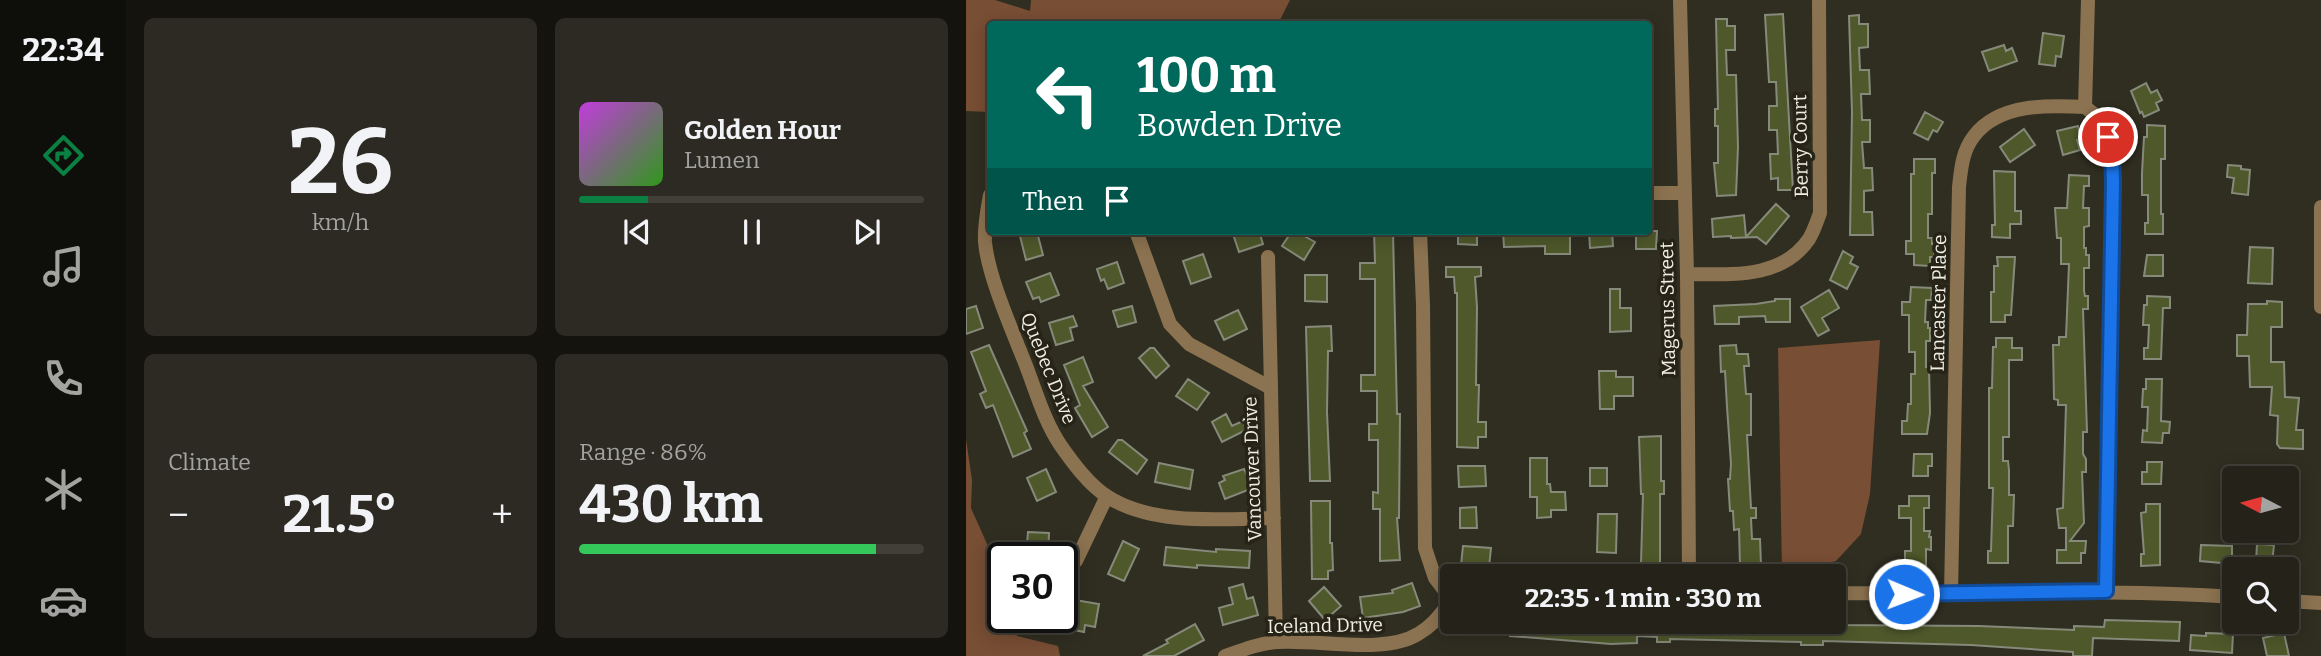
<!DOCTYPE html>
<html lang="en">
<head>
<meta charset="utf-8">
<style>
	body { margin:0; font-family:Bitter,serif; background:#2c2a22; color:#f1f3f6; height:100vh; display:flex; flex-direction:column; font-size:26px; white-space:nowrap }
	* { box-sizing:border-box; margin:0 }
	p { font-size:23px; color:#a3a4a2 }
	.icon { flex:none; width:38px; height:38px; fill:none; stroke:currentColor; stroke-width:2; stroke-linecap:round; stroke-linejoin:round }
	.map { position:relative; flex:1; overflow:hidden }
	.drawer { display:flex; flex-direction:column; gap:18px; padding:18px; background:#14130e; width:840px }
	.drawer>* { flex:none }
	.banner { position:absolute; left:21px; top:21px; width:665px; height:214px; border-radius:7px; box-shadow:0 4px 18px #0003,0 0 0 2px #413f38; background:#00695c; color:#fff; overflow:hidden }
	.needle { width:46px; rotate:276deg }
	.fabs { position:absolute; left:1256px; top:466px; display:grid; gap:14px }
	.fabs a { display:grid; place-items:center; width:77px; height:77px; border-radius:7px; background:#242219; box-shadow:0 4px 18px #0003,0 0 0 2px #413f38; font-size:35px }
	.speed { position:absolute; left:21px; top:542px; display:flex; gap:14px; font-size:35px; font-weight:700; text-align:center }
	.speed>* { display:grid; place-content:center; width:91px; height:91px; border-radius:50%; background:#242219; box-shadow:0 4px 18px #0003,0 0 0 2px #413f38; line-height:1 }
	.speed .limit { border:4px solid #111; border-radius:10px; background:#fff; color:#111 }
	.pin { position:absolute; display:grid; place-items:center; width:60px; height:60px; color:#fff; margin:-30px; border:4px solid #fff; border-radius:50%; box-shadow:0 2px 7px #0007 }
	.me { position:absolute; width:77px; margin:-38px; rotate:91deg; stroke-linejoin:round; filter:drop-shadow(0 0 5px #0008) }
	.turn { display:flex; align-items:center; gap:24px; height:147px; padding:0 35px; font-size:32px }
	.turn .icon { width:91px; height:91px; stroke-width:2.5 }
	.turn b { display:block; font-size:49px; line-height:60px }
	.then { display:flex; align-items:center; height:66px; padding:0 35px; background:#0003; gap:14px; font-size:26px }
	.big { font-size:52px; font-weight:700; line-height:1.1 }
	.drawer .tile { flex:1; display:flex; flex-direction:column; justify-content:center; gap:10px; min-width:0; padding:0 24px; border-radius:10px; background:#2c2a22 }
	.drawer .dial { align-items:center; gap:0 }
	.dial b { font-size:91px; line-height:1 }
	.song { display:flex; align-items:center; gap:21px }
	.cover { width:84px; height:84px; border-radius:10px; background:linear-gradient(135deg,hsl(290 70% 55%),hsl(110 70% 35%)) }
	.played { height:7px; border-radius:4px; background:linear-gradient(90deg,#0b8043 20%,#413f38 20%) }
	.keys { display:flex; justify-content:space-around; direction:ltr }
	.heat { display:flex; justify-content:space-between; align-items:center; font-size:38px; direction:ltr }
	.charge { height:10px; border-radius:5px; background:linear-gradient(90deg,#34c759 86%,#413f38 0) }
	.drawer .tiles { flex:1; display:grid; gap:18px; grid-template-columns:repeat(2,1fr) }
	.trip { position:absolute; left:474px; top:564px; width:406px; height:70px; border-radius:7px; background:#242219; box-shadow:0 4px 18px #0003,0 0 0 2px #413f38; font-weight:700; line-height:70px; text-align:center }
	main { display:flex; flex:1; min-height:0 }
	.dock { display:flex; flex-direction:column; width:126px; justify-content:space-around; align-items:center; background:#0e0e0a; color:#a3a4a2 }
	.dock .icon { width:49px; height:49px }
	.dock .current { color:#0b8043 }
	.dock b { font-size:32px; color:#f1f3f6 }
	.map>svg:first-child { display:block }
</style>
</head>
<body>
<main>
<nav class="dock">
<b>22:34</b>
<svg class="icon current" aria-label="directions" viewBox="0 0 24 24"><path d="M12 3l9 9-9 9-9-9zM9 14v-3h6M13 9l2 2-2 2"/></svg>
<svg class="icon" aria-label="music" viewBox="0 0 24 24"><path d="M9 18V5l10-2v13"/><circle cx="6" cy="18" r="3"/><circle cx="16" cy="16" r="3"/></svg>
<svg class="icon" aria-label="phone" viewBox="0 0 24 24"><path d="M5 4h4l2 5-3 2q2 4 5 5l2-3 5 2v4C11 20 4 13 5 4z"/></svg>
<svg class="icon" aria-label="climate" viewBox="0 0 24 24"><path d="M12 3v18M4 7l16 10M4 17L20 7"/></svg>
<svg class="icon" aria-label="car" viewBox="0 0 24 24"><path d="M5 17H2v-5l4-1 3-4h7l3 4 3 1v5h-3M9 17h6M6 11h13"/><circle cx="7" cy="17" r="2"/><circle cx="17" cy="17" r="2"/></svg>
</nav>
<section class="drawer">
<div class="tiles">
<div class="tile dial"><b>26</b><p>km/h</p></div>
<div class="tile">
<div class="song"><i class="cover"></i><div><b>Golden Hour</b><p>Lumen</p></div></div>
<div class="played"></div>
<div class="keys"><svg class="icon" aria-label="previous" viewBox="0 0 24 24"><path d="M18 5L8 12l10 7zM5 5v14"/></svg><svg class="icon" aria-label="pause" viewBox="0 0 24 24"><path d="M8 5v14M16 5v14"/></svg><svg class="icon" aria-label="next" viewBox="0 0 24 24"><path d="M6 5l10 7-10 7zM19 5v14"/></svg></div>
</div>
<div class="tile"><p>Climate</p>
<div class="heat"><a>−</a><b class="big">21.5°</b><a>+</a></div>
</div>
<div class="tile"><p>Range · 86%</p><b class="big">430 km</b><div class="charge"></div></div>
</div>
</section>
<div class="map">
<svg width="1355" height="656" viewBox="0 0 1355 656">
	<rect width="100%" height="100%" fill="#302e21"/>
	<!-- forest -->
	<path fill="#784e34" d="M0 0H29L64 11 65 0H324L312 24H24V112L0 111Z
		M914 340 904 494 895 534 870 561 816 574 812 348Z
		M0 439 6 480 5 508 37 580V618H48L51 636 92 646 94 656H0Z"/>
	<!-- building -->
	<path fill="#4e582a" stroke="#868a7b" stroke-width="2" d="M817 14 827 190H812V178L805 179 804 154H812L811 130H803V106H811L810 82H803L799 15Z
		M893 15V24H902V47L893 48 894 70H903L904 94H895L896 120H904V142H896L898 168H906L907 190 898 191V212H906L907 235H884L886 112 883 16Z
		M750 19H761V26H769V50H760L761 75H770L772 147 770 195 751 196 748 163H752V126H749V109H752Z
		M1077 33 1098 36 1095 57 1090 56 1089 66 1073 64Z
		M1038 45 1040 51 1046 48 1051 61 1023 71 1016 52Z
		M1180 83 1185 93 1191 90 1196 100 1190 103 1193 110 1178 117 1176 112 1174 113 1165 91Z
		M959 112 977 122 971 132 967 130 962 140 948 133Z
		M1181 125 1199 126V159H1195V214H1197V234H1179V223H1182V195H1176V173L1178 137H1181Z
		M1112 126 1115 139 1111 140 1114 150 1097 155 1091 131Z
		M1058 129 1069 145 1044 162 1034 147Z
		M948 159H969V173H966V214H962V238H966V244H968V257H964V266L948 265V254H940V241H945V174H948Z
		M1262 165 1275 166V169L1284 170 1282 195 1266 193 1268 178 1261 177Z
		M1028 171 1049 172V211H1055V224H1044V238L1026 237V225H1029Z
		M1103 175 1123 176V186H1118L1117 208H1123V226L1118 227V248H1120V255H1123V268H1118V291L1119 296H1122V309H1117L1121 432H1117V454L1120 459V472H1116L1118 523 1104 541H1120L1119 553H1115V563H1091V550H1100V528H1093L1091 509 1097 508 1100 405H1092V400L1088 399 1087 345H1093V337H1100L1103 264H1095V238H1091L1089 208H1101Z
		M810 204 823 216 800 244 791 237 765 238V236L747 237 746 219 778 215 780 237Z
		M266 231H293L297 244 273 252Z
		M326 231H344L340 237 349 242 338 260 316 246Z
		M408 231H427L431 414H434L433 518H431L434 560 414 561V509H407V492L412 493V440H403V424H411V391H395V375H409V279H394V263H409Z
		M492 231H511V245L492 244Z
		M537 231H562V236L604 235V254H579V246L538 247Z
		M623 231H646L647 246 624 248Z
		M670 231H691L690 249H670Z
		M71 232 77 255 60 260 54 236Z
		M1284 247 1307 248 1306 284 1282 283Z
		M877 251 887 257 884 263 892 267 881 289 864 280Z
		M237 254 245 277 225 284 217 261Z
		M1181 255H1197V276H1178Z
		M1031 257H1049L1045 315H1039V322H1025V292H1028V266H1032Z
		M151 262 158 283 142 289 138 279 135 281 131 269Z
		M480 267H515V276L509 277 511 307 510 385H513L512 422H520V437H512V448L491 447V293H489L488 277H480Z
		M84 273 93 295 75 302 73 297 67 299 60 282Z
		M339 275H361V302L339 301Z
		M945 287 966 288 965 300H960L959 322H962V328H964V341H960V367H963L964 413 961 434H936V421H941L942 404H945V374H949V352H943V315H936V302H944Z
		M644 289H654V308H665V331L644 332Z
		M863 290 873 308 856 318 863 330 852 336 835 307Z
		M1181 296 1204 297V308H1197L1195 359H1178V348H1182L1183 325H1177L1178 305H1181Z
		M809 299H824V322H800L799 316 773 317V324H749L748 306 790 304 809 301Z
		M1301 301 1316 302V327H1305V362H1318L1319 397 1333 398 1330 430H1337V449L1314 448 1311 444 1312 416 1304 415 1306 387H1284L1283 356H1271V335H1281L1282 304H1301Z
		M10 306 17 328 0 334V309Z
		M166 306 170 322 152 327 147 311Z
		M272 310 281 329 258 340 249 321Z
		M107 316 111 326 104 328 107 340 90 345 83 323Z
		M365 326 366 351H362L361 412 364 481H344L340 327Z
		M1030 338H1046V348H1056V360H1043V437H1037V461H1042L1043 470V495H1048L1047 526H1042V563H1022V551H1025L1027 488H1023V388H1026L1027 347H1030Z
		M23 345 61 431 58 433 65 449 47 457 27 405 20 408 14 394 20 391 5 352Z
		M770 345 771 354H782L783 366H778L780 394H785V435H781L785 508H790V518H785L786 539H794L795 565 774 566 773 529 768 530 767 511H764L762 479H764L765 464 761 407 759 371 755 372 754 346Z
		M184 348H188L203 366 190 378 173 358Z
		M117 357 127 382 117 386 142 427 126 437 109 408 114 405 98 365Z
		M633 371H650V377H667V396H648V409H634Z
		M222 379 243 393 231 410 210 396Z
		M1180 379H1196L1195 421 1204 422 1203 433H1197L1196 443 1176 442 1177 430 1181 431 1182 407H1176L1177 389H1180Z
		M260 414 266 426 288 416 292 424 256 442 246 422Z
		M695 436V481H698V494H694V563H675L677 494H675L673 437Z
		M152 440H156L181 460 171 474 143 452Z
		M948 454H966V466H962V476H947Z
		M564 458H581V484H584L585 492H599L600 510H585V517L571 518V497H564Z
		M1181 462H1196L1195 484H1176V472H1181Z
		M193 463 227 470 224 489 189 482Z
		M492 466H519L520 486 493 487Z
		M624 468H641V486H624Z
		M80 469 90 492 71 501 61 478Z
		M278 469 287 488 259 499 253 483 259 480 257 476Z
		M943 496H963V508H958V531H964L963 537H965V550L960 549V568H945V563H939V551H945V518H933V506H943Z
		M345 501H364V543H366L367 570 362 571V579H346Z
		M1180 504H1194V565L1175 566V554H1178L1175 513 1180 512Z
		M510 507 511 528H494V508Z
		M632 514H651L650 553 631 552Z
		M62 532 83 533 82 558H54L55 543 61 544Z
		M157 541 173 549 158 581 142 574Z
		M1291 544 1308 545 1306 563 1290 562Z
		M1235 545 1266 546V564L1234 561Z
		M497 546 525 548 523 567 495 565Z
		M200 547 250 552V549L284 551 283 568 231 565V568L198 565Z
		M446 583 454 606 437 612 397 618 394 597 427 593 426 590Z
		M277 584 281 599 287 597 292 615 257 625 253 608 267 604 263 588Z
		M358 587 375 606 359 620 343 601Z
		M109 600 133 604 129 627 119 625 118 632 103 629Z
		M1139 620 1214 622 1213 641 1127 638 1126 656H1107V652L1005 645 857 641V645H835V642L704 639V642H691V637L671 636V643L645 644 544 636 545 621H605L630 624 631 621H656L692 624V622L760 623V621L868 625 1013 626 1108 630V626L1138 627Z
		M229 624 238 640 208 656H177L202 643 200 640Z
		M1240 633 1267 634 1266 653 1224 650 1225 635 1240 636Z
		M1318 633 1323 656H1301L1297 638Z"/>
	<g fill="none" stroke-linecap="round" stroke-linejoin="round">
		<!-- street -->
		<path stroke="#8b7250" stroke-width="14" d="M714 0 721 274 723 576
			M1122 0 1119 107 1138 122 1146 151 1147 183 1140 591
			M682 193H718
			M24 195C21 211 18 226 19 242 22 276 46 330 59 363 70 391 78 421 95 446 107 463 123 485 142 497 188 526 255 519 308 518
			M1355 207V307
			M170 231 204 324 223 344 305 388 310 642
			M454 231 457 305 459 548 469 578 486 600
			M302 257 305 388
			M721 274C764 274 815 280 843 239 848 231 851 221 854 213L853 0
			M110 561 141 496
			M868 593C1002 595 1135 588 1269 597
			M985 594 993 187C995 170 996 151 1008 136 1033 103 1083 105 1119 107
			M1321 601 1355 603
			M259 656C276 650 294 643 312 642 352 639 418 655 452 634 468 625 475 613 486 600"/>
	</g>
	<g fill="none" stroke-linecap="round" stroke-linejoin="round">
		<!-- route casing -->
		<g stroke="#114b97" stroke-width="18">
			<path id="route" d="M938 594 1140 591 1147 183 1146 151 1142 137"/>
		</g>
		<!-- route -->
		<use href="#route" stroke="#1a73e8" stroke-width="12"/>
	</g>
	<g text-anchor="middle" stroke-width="7" stroke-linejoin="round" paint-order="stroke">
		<!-- street labels -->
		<g font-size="19" fill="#f0efe6" stroke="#272417">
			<text transform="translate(834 146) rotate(-91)" y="7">Berry Court</text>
			<text transform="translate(972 303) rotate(-89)" y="7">Lancaster Place</text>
			<text transform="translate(701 309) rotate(-91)" y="7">Magerus Street</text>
			<text transform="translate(83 368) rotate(68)" y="7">Quebec Drive</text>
			<text transform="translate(286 469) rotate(-92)" y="7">Vancouver Drive</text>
			<text transform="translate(359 625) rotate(-1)" y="7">Iceland Drive</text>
		</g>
	</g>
</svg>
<div class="fabs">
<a><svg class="needle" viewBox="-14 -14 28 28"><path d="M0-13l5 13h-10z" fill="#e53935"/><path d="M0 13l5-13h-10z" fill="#a3a4a2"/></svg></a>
<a><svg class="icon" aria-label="search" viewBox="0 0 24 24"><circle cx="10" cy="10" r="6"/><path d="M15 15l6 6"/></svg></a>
</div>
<div class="speed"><div class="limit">30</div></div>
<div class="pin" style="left:1142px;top:137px;background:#d93025"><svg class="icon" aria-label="arrive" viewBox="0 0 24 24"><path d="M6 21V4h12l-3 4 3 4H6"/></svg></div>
<svg class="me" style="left:938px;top:594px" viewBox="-20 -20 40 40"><circle r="17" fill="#1a73e8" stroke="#fff" stroke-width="3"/><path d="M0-11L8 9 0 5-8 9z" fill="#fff"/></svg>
<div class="trip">22:35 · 1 min · 330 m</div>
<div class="banner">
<div class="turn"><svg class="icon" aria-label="left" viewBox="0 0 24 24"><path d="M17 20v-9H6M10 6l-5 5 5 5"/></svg><div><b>100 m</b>Bowden Drive</div></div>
<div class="then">Then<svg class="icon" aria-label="arrive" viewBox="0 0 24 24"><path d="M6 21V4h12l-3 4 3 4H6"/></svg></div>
</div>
</div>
</main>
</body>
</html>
